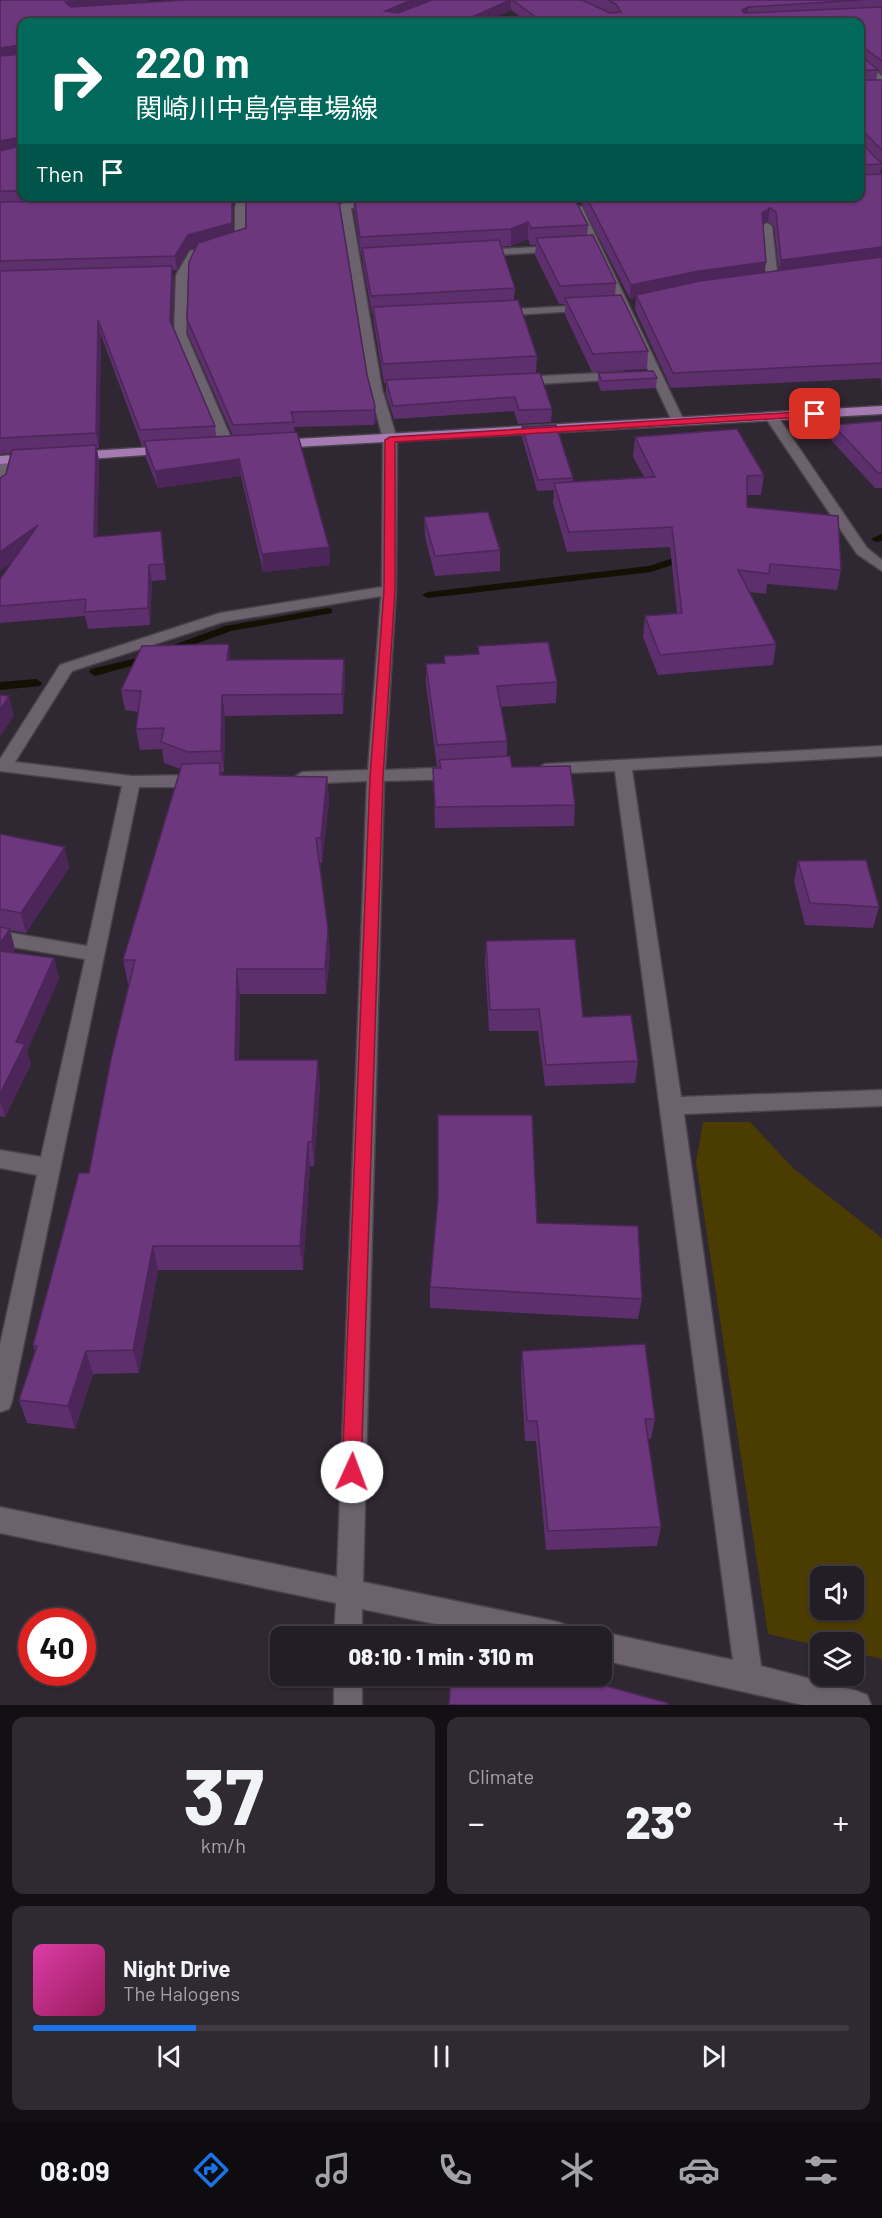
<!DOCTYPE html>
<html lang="en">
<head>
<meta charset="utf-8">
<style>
	body { margin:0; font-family:Barlow,"Noto Sans JP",sans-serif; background:#2f2a32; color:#f1f3f6; height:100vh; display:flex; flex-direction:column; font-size:22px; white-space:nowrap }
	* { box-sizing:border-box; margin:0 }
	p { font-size:20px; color:#a3a2a7 }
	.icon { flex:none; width:33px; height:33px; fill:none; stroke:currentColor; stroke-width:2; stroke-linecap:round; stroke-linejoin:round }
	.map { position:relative; height:1705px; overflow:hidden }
	.details { display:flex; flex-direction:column; gap:12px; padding:12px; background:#131015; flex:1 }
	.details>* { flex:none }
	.guide { position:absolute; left:18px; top:18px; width:846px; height:183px; border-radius:12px; box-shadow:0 2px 4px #0004,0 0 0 2px #403b43; background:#00695c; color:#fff; overflow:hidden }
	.buttons { position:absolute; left:810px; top:1566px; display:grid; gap:12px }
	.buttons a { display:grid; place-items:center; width:54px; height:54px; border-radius:12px; background:#231d26; box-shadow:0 2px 4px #0004,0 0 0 2px #403b43; font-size:30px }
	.speed { position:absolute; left:18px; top:1608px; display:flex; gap:12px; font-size:30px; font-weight:700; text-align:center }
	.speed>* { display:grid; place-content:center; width:78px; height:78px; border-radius:50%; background:#231d26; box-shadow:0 2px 4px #0004,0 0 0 2px #403b43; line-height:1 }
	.speed .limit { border:9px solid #d22; background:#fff; color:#111 }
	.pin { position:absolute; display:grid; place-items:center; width:51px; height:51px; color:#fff; margin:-26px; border-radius:12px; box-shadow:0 3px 9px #0006 }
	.me { position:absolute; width:66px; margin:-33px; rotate:2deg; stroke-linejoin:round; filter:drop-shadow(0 0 4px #0008) }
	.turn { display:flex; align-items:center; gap:21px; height:126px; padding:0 18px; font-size:27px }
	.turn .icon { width:78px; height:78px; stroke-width:2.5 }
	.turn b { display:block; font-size:42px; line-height:51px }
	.then { display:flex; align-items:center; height:57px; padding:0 18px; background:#0003; gap:12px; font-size:22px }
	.big { font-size:45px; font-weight:800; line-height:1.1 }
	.details .card { flex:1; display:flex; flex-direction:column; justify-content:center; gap:9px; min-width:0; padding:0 21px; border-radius:12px; background:#2f2a32 }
	.details .dial { align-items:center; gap:0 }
	.dial b { font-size:78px; line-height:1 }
	.song { display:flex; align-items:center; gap:18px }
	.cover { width:72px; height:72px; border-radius:9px; background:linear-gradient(135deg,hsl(320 70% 55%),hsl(330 70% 35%)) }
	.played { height:6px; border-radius:3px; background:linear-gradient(90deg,#1a73e8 20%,#403b43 20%) }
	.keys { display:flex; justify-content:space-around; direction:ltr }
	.heat { display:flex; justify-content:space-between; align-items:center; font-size:33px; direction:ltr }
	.details .tiles { flex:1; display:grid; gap:12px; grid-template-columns:1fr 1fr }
	.card:last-child { grid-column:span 2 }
	.trip { position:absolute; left:270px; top:1626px; width:342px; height:60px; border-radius:12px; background:#231d26; box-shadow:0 2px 4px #0004,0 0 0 2px #403b43; font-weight:800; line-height:60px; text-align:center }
	.tabs { display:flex; height:96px; justify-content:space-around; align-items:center; background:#0e0c0f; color:#a3a2a7 }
	.tabs .icon { width:42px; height:42px }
	.tabs .on { color:#1a73e8 }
	.tabs b { font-size:27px; color:#f1f3f6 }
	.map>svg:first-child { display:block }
</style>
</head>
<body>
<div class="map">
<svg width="882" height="1705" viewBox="0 0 882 1705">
	<rect width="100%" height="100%" fill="#2f2732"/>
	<!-- green -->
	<path fill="#4b3c01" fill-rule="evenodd" d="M703 1122H750L793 1168 882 1238V1659L854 1653V1642H820V1646L768 1634 696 1162ZM820 1576H854V1610H820Z"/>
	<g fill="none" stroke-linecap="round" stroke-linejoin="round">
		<!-- stream -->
		<path fill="#141004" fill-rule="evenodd" d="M882 534V541L876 542 871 539Z
			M689 553 693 554V558L651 572 428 598 422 595 428 592 649 566Z
			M328 608 332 609V613L231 631 149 661 95 676 89 672 91 669 141 657 225 626Z
			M36 679 42 683 40 686 0 690V682Z"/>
		<!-- minor casing -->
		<g stroke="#48424a" stroke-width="3">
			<path id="minor" d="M860 58 882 76V84L860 65Z
				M239 196H249L245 207V240L198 255 188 275 186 334 235 447 228 451 221 447 174 334 176 275 190 251 235 238V207Z
				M345 202 377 201 382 204 377 207 351 208 382 389 397 439 396 590 385 770 458 767 467 773 458 779 384 781 363 1582 558 1622 568 1626 572 1636H495L362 1609V1636H334L336 1603 0 1533V1507L337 1577 367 781 302 784 293 778 302 772 368 770 381 596 223 622 72 671 15 762 132 776 200 775 209 781 200 787H139L12 1401 9 1409 0 1412V1345L37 1175 0 1168V1150L41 1157 85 959 0 945V931L87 946 122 786 0 771V759L60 665 220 613 382 587 383 439 370 389 340 205Z
				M573 205 582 207 684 421 683 424 678 425 672 421 572 207Z
				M767 223 772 226 778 280 772 283 766 280 762 226Z
				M560 246 564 247V251L479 256 474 253 479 250Z
				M590 305 596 308 594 310 497 316 491 313 497 310Z
				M623 372 629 376 627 379 519 385 513 381 519 377Z
				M771 413 776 414 867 548 882 560V571L857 554 765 417Z
				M7 455 14 459 7 489 0 493V461Z
				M882 746V756L632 770 681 1097 882 1090V1106L684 1114 761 1666 857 1691 867 1695 871 1705H803L602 1660V1636H592L602 1632 733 1660 615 771 545 774 537 769 545 764Z
				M334 1676H362V1705H334Z"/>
		</g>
		<!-- major casing -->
		<g stroke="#48424a" stroke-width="3">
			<path id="major" d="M882 406V414L277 448 270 444 277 440Z
				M169 446 174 447V453L74 460 67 456 74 452Z
				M34 454 39 455V461L0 464V456Z"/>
		</g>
		<!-- minor -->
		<use href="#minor" fill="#6b626e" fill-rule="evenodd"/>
		<!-- major -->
		<use href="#major" fill="#a67bb4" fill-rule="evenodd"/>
	</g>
	<!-- wall -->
	<path fill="#5d2f6c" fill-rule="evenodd" d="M0 0 149 2 185 0H882V74L878 71 876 80H882V165L880 174H882V394L881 378 671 388 635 310 636 298 630 299 578 197H573L588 225 587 235 616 283 615 295 648 351 647 369 592 372 565 315V304H559L535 255 536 245H530L528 239 511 246 501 247 515 288 514 300 537 356 536 373 552 409 551 422 518 424 514 411 394 419 386 394V383H384L374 325 373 314H372L363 265 362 255H361L354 210 353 200H344L339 204 367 375 375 406 376 421 374 425 294 427 295 432 329 547 330 565 263 572 241 476 158 488 146 458 145 446H142L101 335 99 448H97L99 461 97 536 163 547 166 580 152 581 150 625 88 629 85 616 0 623V579L12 562 0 571V478L6 474 11 453 0 454ZM511 10 528 22H860V196H246V228L233 232 232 202H234L237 196H22V22H485ZM768 221 774 226 779 271 764 273 766 262 763 224ZM196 247 187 319 188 334 233 436 216 437 215 426 172 325 174 280 172 270H177L189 249Z
		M598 373 657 378 656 388 601 391 598 383Z
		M882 421V488H875L831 440 833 425Z
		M522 427 573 478V482L644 477 633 457 635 437 764 475 761 495H747V507L841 570 837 590 767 584 766 594 750 592 776 644 773 665 658 675 643 637 645 616 677 613 670 547 567 552 553 503 554 490 537 491 522 437Z
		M424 517 500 550V571L435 576 425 537Z
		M478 646 557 682 556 703 501 707 507 741V757L512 767 575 805 574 826 435 828 433 768H439V766H437L426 685V664L444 663V656L478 654Z
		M344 659 345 679 343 714 225 716 224 772H221L222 775 327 777 329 802 322 863H320L330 954 326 994H240L239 1060 320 1085 314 1166H310L303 1270H158L139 1373 93 1374 75 1429 27 1423 19 1400 35 1352 33 1345 89 1173 129 985 128 984 123 960 181 769 164 763 162 749 140 750 136 729 138 712 125 710 121 690 231 660Z
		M0 834 69 868 26 933 10 930 15 950 13 953 54 958 59 979 27 1051 31 1064 5 1117 0 1116Z
		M798 861 879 907 873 928 805 925 794 882Z
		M486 941 583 1017 638 1061 635 1083 545 1086 538 1031H489L485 962Z
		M537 1223 642 1299 638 1319 430 1308V1287Z
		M522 1351 655 1419 651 1439H648L661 1527 657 1546 546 1550 536 1441H525L521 1372Z"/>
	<!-- shaded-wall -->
	<path fill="#4c2658" d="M85 0H148L149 6 66 13 65 2Z
		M412 0H438L385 22V11Z
		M510 0H511V10L485 22H461Z
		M748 7 747 18 742 10Z
		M20 45 22 57 0 60V48Z
		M21 137 22 149 0 155V141Z
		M337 196H344V200L338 205Z
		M232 199 233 212V236L189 249 177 270 175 256 188 235Z
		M770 208 768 221 760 226 762 213Z
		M528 222V239L511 246V229Z
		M882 247V261L779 273 781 260Z
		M766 262 764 276 636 295V298L630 299 631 285 699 271Z
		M172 266 174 280 172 335 170 320Z
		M98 320 101 335 99 448 96 433Z
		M375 406 376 421 374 425V410Z
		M96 445 99 461 97 553 94 537Z
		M239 459 241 476 158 488 155 471Z
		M38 525 41 541 0 571V552Z
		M329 547 330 565 263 572 262 554Z
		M149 565 152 581 150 625 148 608Z
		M229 644 231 664 227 660Z
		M344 659 345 679 343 714 342 694Z
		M222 695 225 716 224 772 221 751Z
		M9 696 14 716 0 737V710Z
		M327 777 329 802 322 863 321 838Z
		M65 847 69 868 26 933 21 913Z
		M10 929 15 950 1 971 0 943Z
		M328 929 330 954 326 994 325 969Z
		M54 958 59 979 27 1051 31 1064 5 1117 0 1101V1094L16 1042Z
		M237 969 240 994 238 1085 235 1060Z
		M318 1060 320 1085 314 1166 312 1142Z
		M308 1142 310 1166 303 1270 300 1246Z
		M153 1246 158 1270 139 1373 133 1350Z
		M86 1351 93 1374 75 1429 68 1406Z"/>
	<!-- building -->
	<path fill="#6c377d" stroke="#4c2658" stroke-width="1.5" d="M0 0H85L65 2 71 7 185 0H412L385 11 398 13 432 0H510L461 22H22V191H0V151L20 146 21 137 0 141V56L22 54 20 45 0 48Z
		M512 0H582L610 13 621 12 616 4 608 0H862L748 7 742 10 744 13 882 7V61L860 45V55L878 70H860V80H882V150L864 132H861V143L882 164 861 165V175L882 174V247L781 260 776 212 770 208 762 213 766 262 699 271 631 285 586 196H860V22H543Z
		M246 196H338L367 375 375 406 374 410 291 412 294 422 233 425 187 319 189 262 198 243 246 228Z
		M354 196H573L588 225 531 228 528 222 511 229 360 237Z
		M232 199V223L188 235 175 256 0 261V202Z
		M593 235 616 283 560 286 536 238Z
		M499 240 515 288 371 296 362 248Z
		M882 257V363L673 373 636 295 700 281Z
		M172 266 170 320 215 426 140 430 98 320 96 433 0 438V271Z
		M621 295 648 351 593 354 565 298Z
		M518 300 537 356 383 364 373 307Z
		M653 371 657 378 602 381 598 373Z
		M540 373 552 409 519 410 515 397 393 406 386 380Z
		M882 421V473H878L833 425Z
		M556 425 573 478 538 480 522 427Z
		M737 429 764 475 747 476V507L838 516 841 570 770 564 769 574 738 570 776 644 660 655 645 616 682 613 672 527 569 532 554 483 655 477 635 437Z
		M297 432 329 547 262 554 239 459 155 471 144 441Z
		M96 445 94 537 161 531 164 564 149 565 148 608 85 612 86 599 0 606V579L38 525 0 552V478L6 474 12 450Z
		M488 512 500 550 435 556 424 517Z
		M548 642 557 682 497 686 507 741 437 745 426 664 445 663 444 656 479 654 478 646Z
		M229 644 227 660 344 659 342 694 222 695 221 751 188 752 161 742 164 728 136 729 141 691 121 690 142 646Z
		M0 695 9 696 0 710Z
		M510 756 512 767 570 766 575 805 435 807 433 768H441L439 760Z
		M220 763V775L327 777 321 838H316L328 929 325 969H237L235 1060H318L312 1142H308L300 1246H153L133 1350 86 1351 68 1406 19 1400 37 1346 33 1345 79 1173H89L111 1059 135 960H123L182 764Z
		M0 834 65 847 21 913 0 909Z
		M866 860 879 907 810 903 798 861Z
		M0 927 10 929 0 943Z
		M575 939 583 1017 631 1015 638 1061 546 1065 539 1009 490 1010 486 941Z
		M0 951 54 958 16 1042 25 1044 0 1094Z
		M438 1115H532L537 1223 638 1226 642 1299 430 1287 438 1198Z
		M645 1344 655 1419H645L661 1527 548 1531 537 1421H527L522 1351Z
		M451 1676H529L575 1684 577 1678 668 1703V1705H449Z"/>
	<!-- route -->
	<path fill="#e11d48" stroke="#92132f" stroke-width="1.5" d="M815 411 819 412V416L395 442V590L383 777 361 1472 359 1478 352 1481 345 1478 342 1472 370 777 384 590 385 440 390 437Z"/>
</svg>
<div class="buttons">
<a><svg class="icon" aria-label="sound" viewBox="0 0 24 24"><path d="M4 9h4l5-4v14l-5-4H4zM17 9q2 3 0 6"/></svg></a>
<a><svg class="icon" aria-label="layers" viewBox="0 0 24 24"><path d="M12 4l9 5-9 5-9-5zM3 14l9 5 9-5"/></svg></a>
</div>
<div class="speed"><div class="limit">40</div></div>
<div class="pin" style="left:815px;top:414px;background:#d93025"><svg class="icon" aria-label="arrive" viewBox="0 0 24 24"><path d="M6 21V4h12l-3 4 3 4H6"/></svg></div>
<svg class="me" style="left:352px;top:1472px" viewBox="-20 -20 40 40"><circle r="19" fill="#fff"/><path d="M0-13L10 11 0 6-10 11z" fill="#e11d48"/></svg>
<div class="trip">08:10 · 1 min · 310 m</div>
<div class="guide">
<div class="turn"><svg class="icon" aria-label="right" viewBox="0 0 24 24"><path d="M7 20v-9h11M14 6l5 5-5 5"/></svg><div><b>220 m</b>関崎川中島停車場線</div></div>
<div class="then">Then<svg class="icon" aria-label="arrive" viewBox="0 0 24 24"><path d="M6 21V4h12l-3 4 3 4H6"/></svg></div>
</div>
</div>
<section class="details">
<div class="tiles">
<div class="card dial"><b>37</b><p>km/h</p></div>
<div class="card"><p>Climate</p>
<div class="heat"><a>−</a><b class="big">23°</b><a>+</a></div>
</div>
<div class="card">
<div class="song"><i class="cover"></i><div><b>Night Drive</b><p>The Halogens</p></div></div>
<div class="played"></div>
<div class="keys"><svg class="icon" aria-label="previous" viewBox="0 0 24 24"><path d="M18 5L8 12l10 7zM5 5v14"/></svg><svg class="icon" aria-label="pause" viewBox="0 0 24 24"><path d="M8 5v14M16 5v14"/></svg><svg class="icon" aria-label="next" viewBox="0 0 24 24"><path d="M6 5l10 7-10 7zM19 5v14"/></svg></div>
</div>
</div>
</section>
<nav class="tabs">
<b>08:09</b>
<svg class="icon on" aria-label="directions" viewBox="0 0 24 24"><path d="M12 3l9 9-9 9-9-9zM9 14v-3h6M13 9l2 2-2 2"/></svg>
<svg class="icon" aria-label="music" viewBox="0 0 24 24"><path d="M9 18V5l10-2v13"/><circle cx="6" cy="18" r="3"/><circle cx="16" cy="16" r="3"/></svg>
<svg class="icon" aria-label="phone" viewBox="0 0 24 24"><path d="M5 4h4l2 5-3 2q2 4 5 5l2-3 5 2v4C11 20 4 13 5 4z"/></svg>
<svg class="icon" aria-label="climate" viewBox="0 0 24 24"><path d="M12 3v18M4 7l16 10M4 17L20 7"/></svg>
<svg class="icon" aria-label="car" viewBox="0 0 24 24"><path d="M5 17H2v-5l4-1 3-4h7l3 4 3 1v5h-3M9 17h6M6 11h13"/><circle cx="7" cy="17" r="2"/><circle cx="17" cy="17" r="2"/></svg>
<svg class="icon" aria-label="filters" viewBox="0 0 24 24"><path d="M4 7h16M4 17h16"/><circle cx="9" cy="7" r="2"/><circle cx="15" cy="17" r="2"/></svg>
</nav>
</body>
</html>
